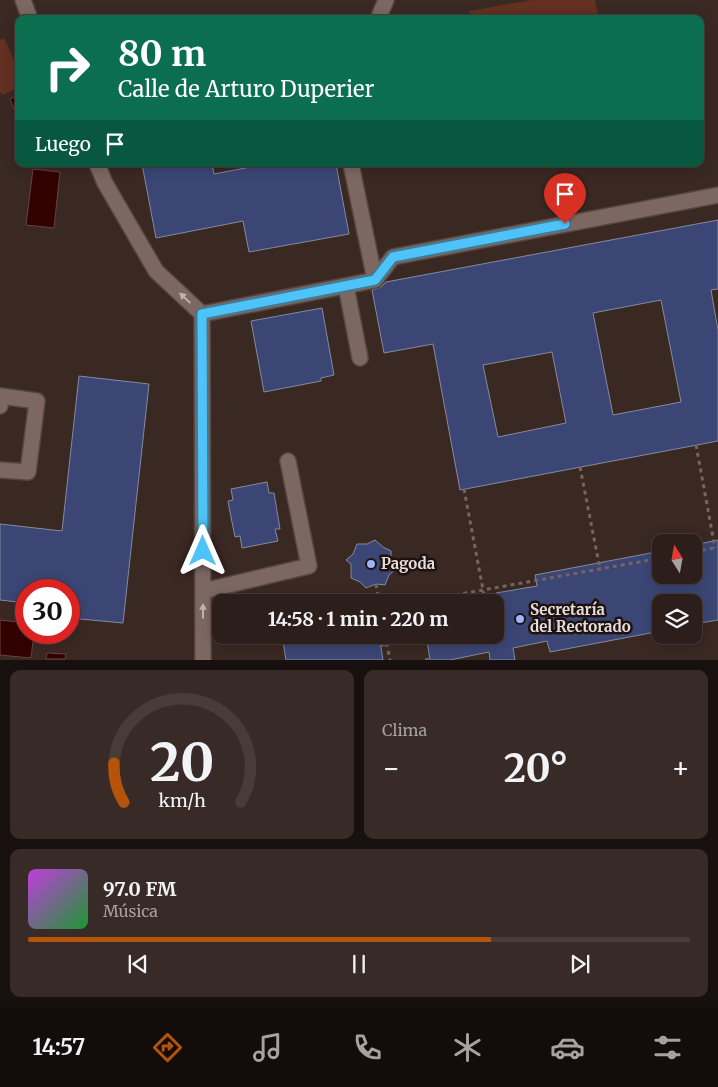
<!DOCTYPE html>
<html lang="es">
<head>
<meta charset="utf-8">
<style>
	body { margin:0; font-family:Merriweather,serif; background:#382b27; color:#f1f3f6; height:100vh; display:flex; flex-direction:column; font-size:19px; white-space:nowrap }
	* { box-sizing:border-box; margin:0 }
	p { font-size:16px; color:#a6a2a2 }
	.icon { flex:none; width:28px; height:28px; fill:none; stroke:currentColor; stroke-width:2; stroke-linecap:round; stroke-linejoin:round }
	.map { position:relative; height:660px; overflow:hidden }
	.side { display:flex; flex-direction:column; gap:10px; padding:10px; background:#18100e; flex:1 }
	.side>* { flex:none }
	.top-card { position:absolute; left:15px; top:15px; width:689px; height:152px; border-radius:10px; box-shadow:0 2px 12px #0003,0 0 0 1px #483c39; background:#0b6e4f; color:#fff; overflow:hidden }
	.needle { width:32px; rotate:349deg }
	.controls { position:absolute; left:652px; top:534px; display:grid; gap:10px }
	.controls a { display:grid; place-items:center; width:50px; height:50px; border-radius:10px; background:#2c1e1a; box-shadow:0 2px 12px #0003,0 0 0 1px #483c39; font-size:25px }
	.speed { position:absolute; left:15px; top:579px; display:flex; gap:10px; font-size:25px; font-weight:700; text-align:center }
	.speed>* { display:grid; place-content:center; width:65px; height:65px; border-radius:50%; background:#2c1e1a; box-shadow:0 2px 12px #0003,0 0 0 1px #483c39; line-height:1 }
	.speed .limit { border:8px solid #d22; background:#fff; color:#111 }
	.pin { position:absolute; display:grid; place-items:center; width:42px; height:42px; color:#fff; margin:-51px -21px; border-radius:50% 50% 50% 0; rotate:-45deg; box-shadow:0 0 5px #0007 }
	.pin .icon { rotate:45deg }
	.me { position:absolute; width:55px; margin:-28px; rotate:0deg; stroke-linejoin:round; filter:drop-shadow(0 0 4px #0008) }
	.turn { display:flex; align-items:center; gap:18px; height:105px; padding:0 20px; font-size:22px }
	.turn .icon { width:65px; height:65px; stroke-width:2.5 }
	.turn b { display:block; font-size:35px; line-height:42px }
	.then { display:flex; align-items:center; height:48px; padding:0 20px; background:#0003; gap:10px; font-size:19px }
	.big { font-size:38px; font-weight:700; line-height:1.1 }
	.side .tile { flex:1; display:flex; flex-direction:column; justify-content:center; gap:8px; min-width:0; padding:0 18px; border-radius:10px; background:#382b27 }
	.side .dial { align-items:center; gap:0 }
	.dial svg { height:130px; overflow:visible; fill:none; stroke:#483c39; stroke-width:7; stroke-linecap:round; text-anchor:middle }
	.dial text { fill:#f1f3f6; stroke:none }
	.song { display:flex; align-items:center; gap:15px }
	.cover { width:60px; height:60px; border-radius:8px; background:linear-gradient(135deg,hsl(290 70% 55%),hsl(130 70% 35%)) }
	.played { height:5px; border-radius:2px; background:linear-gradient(90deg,#b45309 70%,#483c39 70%) }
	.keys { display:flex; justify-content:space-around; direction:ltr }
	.heat { display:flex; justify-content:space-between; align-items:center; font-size:28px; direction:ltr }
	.side .tiles { flex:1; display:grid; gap:10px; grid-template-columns:1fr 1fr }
	.tile:last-child { grid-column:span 2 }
	.trip { position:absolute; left:212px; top:594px; width:292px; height:50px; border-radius:10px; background:#2c1e1a; box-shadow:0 2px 12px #0003,0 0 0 1px #483c39; font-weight:700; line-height:50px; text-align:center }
	.tabs { display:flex; height:80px; justify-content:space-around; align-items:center; background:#120c0a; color:#a6a2a2 }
	.tabs .icon { width:35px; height:35px }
	.tabs .current { color:#b45309 }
	.tabs b { font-size:22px; color:#f1f3f6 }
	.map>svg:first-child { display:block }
</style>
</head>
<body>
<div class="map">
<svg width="718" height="660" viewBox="0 0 718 660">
	<rect width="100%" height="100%" fill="#3a2823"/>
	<!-- green -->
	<path fill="#633022" d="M532 0H595L599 19H471L469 11Z
		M4 38 19 71V87L2 95 0 91V40Z"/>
	<!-- water -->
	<path fill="#320200" stroke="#694341" d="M19 95V120L10 99Z
		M33 169 60 172 54 228 26 225Z
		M0 620 26 623V632L34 633 31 658 0 655Z
		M47 653 66 654 65 659H46Z"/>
	<!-- building -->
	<path fill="#3b4675" stroke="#858a9d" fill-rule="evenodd" d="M142 164H212L214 174 266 164H336L349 234 249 252 243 221 156 238Z
		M718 220V289L711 290 718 330V441L460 490 433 344 384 353 372 290 381 287 386 282ZM661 300 681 402 613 415 593 313ZM552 352 566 423 498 437 483 365Z
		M322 308 334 375 321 378V381L264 392 251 321Z
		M79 376 149 384 123 623 69 618V590H26V603L0 600V524L62 531Z
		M267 482 269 493H274L280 529H275L278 541 242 548 240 536 235 537 230 512 228 501 233 500 231 489Z
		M375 540 383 547 391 551V562L396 569 389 575 385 585 376 584 366 588 360 582 351 578V564L346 560 353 554 357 544H367Z
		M718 540V620L694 624V602H661V631L550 652 547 641 513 648 515 660H490L489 652 450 660H430L426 635H496V593L537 586 535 575 661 551V575H694V545Z
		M290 635H379L383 660H286L282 636Z"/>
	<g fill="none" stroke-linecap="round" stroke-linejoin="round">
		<!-- minor casing -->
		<g stroke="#554641" stroke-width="18">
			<path id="minor" d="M23 0 30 19
				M378 19 386 0
				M97 164 105 183 156 271 202 314 203 660
				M351 164 375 280
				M346 286 360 358
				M202 314 375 280 393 257 718 195
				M0 406 1 396 37 401 28 472 0 470
				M203 591 309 566 288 461"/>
		</g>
		<!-- path -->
		<path stroke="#756560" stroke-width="3" stroke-dasharray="4 4" stroke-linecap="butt" d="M696 445 715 548
			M580 467 600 569
			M464 489 484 595
			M694 552 718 547
			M376 584 379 602
			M416 602 661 558
			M385 635 390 660
			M381 645H387
			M425 660 430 659"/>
		<!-- minor -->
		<use href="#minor" stroke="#7c6761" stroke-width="15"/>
	</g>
	<!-- one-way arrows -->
	<defs><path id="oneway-solid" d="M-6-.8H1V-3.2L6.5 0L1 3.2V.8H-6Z" transform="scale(1.25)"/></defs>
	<g fill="#c2b3ae">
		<use href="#oneway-solid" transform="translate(185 298) rotate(-137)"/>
		<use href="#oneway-solid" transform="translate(203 611) rotate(-90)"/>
	</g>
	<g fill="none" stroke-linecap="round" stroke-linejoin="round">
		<!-- route casing -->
		<g stroke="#337fa1" stroke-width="12">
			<path id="route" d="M203 551 202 314 375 280 393 257 565 224"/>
		</g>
		<!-- route -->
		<use href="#route" stroke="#4fc3f7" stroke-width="9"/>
	</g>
	<!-- markers -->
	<g fill="#a0b3fd" stroke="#1c1311" stroke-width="2">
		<circle cx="371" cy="564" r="5"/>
		<circle cx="520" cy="619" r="5"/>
	</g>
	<g text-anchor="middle" stroke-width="5" stroke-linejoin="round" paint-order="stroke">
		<!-- poi labels -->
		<g font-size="15" font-weight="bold" fill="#e8dcd8" stroke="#1c1311" text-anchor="start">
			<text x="381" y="569">Pagoda</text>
			<text x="530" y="615">Secretaría<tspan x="530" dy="17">del Rectorado</tspan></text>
		</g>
	</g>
</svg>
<div class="controls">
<a><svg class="needle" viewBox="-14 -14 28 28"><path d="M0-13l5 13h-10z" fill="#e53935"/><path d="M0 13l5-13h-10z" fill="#a6a2a2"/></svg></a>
<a><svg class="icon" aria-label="layers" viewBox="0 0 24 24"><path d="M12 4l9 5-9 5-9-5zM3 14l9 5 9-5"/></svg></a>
</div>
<div class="speed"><div class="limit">30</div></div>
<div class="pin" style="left:565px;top:224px;background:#d93025"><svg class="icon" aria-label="arrive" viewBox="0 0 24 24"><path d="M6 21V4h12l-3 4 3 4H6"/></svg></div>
<svg class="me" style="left:203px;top:551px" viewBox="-20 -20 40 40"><path d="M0-17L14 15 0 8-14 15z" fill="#4fc3f7" stroke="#fff" stroke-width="4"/></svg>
<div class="trip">14:58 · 1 min · 220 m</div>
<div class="top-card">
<div class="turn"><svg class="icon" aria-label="right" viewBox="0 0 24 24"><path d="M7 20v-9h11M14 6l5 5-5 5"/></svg><div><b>80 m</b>Calle de Arturo Duperier</div></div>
<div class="then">Luego<svg class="icon" aria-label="arrive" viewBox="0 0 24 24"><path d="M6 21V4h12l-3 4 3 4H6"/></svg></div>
</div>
</div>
<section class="side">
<div class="tiles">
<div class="tile dial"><svg viewBox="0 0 100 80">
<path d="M14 69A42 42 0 1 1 86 69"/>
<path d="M14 69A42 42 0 0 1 8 45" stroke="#b45309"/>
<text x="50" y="56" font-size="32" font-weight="700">20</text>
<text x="50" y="72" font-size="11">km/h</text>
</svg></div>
<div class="tile"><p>Clima</p>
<div class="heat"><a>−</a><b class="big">20°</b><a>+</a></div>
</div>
<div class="tile">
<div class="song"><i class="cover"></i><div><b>97.0 FM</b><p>Música</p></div></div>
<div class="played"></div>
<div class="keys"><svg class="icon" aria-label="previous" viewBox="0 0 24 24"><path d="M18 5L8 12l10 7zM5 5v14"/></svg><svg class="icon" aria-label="pause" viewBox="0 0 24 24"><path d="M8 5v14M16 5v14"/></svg><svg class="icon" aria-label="next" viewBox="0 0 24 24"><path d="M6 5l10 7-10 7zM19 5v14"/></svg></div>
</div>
</div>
</section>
<nav class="tabs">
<b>14:57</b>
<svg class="icon current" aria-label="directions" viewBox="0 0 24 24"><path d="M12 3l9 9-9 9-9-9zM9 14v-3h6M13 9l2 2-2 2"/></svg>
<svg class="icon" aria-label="music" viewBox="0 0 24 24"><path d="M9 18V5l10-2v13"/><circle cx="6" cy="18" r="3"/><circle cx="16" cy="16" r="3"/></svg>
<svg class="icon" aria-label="phone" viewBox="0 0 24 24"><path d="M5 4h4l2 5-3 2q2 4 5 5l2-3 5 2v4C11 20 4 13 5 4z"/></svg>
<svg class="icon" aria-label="climate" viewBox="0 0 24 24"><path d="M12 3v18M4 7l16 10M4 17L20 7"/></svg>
<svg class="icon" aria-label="car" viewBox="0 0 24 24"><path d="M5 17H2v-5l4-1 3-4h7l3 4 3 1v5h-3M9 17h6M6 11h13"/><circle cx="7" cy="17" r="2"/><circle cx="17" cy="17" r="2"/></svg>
<svg class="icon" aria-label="filters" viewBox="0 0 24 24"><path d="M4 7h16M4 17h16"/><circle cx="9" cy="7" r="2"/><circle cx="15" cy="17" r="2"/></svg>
</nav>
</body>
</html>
